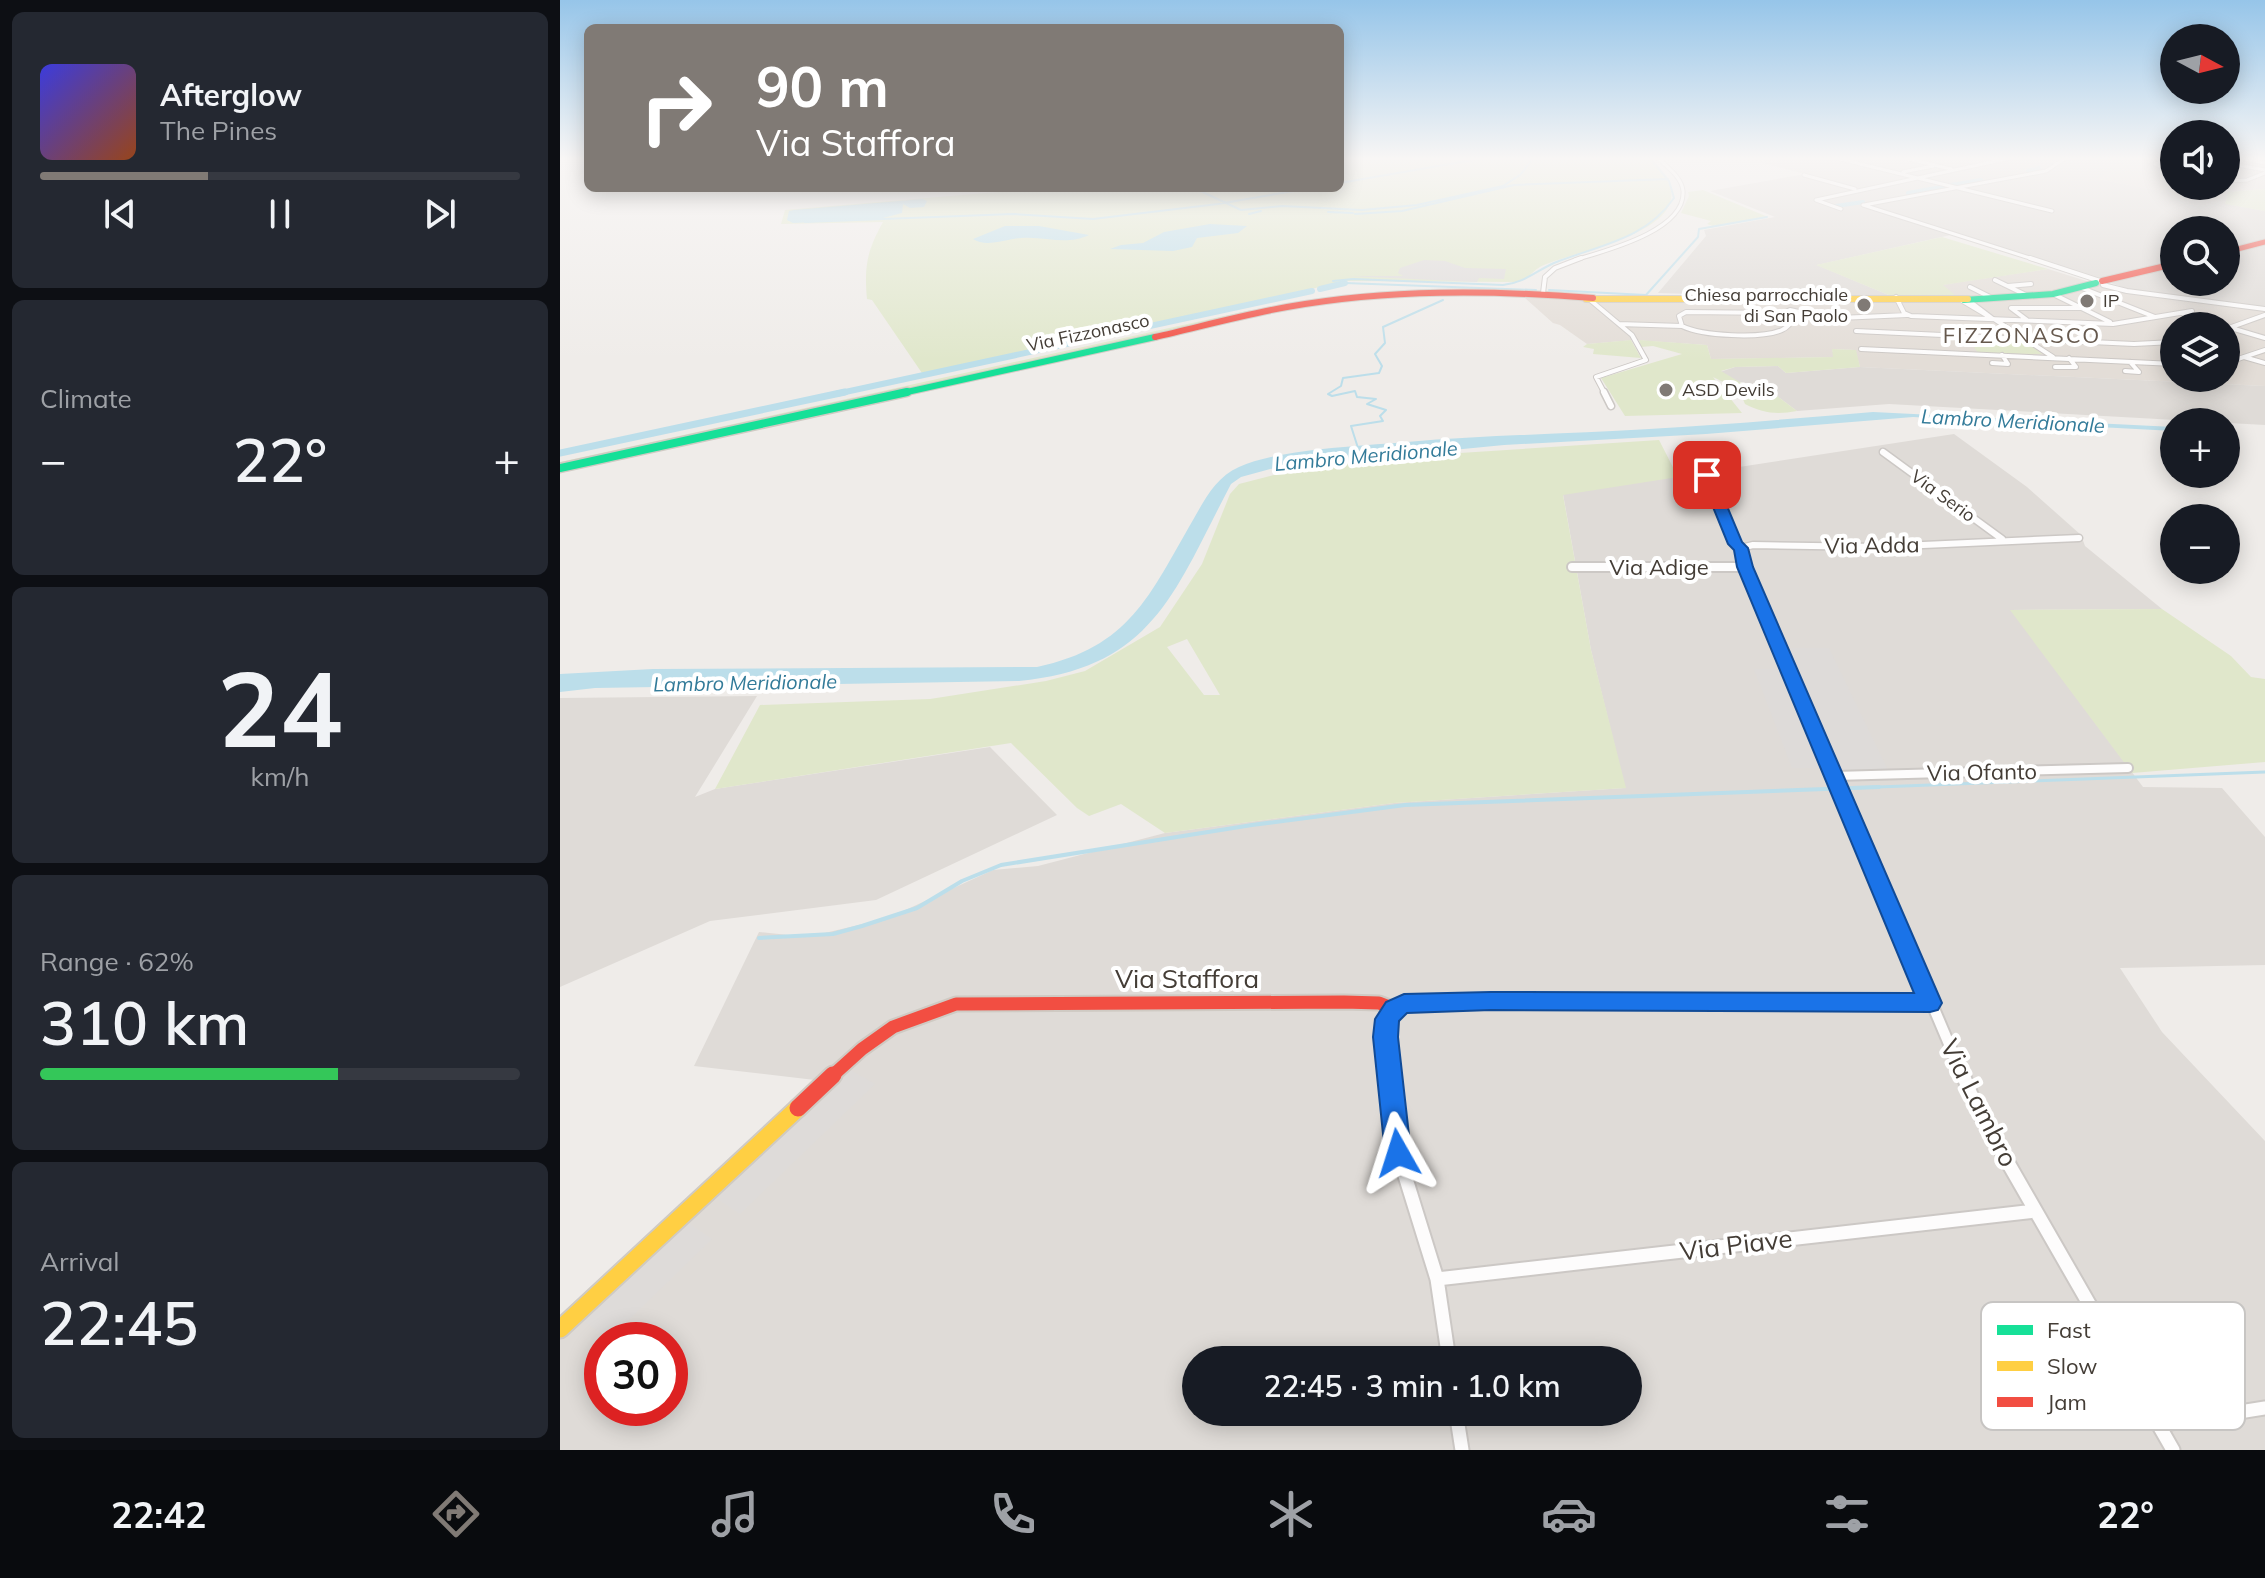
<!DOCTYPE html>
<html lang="en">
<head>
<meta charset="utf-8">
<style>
	body { margin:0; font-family:Mulish,sans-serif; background:#242831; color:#f1f3f6; height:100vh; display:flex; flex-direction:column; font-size:30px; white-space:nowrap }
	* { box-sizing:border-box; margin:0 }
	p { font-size:26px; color:#9ea1a6 }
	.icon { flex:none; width:44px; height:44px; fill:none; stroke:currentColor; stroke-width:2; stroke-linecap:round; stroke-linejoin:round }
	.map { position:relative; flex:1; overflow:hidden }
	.details { display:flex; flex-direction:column; gap:12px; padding:12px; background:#0d0f14; width:560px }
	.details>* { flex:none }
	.top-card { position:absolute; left:24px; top:24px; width:760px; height:168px; border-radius:12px; box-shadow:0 4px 20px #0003; background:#807a75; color:#fff; overflow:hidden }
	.needle { width:52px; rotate:97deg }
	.buttons { position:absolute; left:1600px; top:24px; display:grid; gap:16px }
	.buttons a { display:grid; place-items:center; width:80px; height:80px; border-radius:50%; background:#171b24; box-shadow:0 4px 20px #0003; font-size:40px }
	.speed { position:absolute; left:24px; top:1322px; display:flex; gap:16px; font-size:40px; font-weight:700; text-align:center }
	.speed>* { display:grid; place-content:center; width:104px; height:104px; border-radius:50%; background:#171b24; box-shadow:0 4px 20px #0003; line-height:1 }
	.speed .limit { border:12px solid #d22; background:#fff; color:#111 }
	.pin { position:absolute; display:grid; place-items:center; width:68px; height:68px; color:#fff; margin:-34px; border-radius:16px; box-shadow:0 4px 12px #0006 }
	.me { position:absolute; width:88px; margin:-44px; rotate:354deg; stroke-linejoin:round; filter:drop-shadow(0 0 6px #0008) }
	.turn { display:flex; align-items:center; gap:28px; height:168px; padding:0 40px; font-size:36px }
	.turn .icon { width:104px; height:104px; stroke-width:2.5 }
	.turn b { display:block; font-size:56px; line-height:68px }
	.big { font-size:60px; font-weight:600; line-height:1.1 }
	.details .card { flex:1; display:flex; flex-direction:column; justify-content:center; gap:12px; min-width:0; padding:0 28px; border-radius:12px; background:#242831 }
	.details .dial { align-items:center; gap:0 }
	.dial b { font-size:104px; line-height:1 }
	.song { display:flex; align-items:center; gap:24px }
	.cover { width:96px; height:96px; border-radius:12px; background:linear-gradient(135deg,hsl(240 70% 55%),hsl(20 70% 35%)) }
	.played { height:8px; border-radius:4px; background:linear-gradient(90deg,#807a75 35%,#363941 35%) }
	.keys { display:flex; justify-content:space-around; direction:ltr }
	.heat { display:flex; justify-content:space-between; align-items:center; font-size:44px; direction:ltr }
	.charge { height:12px; border-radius:6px; background:linear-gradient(90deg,#34c759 62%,#363941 0) }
	.trip { position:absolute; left:622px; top:1346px; width:460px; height:80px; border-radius:40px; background:#171b24; box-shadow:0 4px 20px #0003; font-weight:600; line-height:80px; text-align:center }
	.dock { display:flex; height:128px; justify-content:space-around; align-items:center; background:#090b0e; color:#9ea1a6 }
	.dock .icon { width:56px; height:56px }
	.dock .selected { color:#807a75 }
	.dock b { font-size:36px; color:#f1f3f6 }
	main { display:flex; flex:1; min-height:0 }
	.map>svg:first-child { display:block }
</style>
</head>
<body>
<main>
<section class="details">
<div class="card">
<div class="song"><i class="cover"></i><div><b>Afterglow</b><p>The Pines</p></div></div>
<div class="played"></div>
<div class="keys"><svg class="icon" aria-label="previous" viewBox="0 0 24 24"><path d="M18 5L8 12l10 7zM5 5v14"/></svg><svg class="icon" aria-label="pause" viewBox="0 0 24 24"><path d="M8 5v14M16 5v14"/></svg><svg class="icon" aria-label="next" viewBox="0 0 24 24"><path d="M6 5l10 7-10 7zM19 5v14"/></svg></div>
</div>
<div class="card"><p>Climate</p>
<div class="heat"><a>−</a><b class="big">22°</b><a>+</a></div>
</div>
<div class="card dial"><b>24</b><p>km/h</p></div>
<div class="card"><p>Range · 62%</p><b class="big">310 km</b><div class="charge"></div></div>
<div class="card"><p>Arrival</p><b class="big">22:45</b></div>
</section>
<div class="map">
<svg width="1705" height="1450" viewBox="0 0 1705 1450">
	<rect width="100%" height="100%" fill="#efece9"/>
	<!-- residential -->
	<path fill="#e3ddd7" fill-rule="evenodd" d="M1564 157H1614V186H1666V157H1705V189L1669 192 1665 204 1538 179Z
		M1488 269 1562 292 1705 310V386L1300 367 1295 350 1272 349 1274 357 1151 359 1147 345 1074 340 1027 344 1000 325 993 323 965 298 1224 303 1275 296 1393 295 1381 285ZM1614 326H1666V378H1614Z"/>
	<!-- industrial -->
	<path fill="#dfdbd7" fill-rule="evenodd" d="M1200 157H1564L1572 158 1538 179 1705 211V240L1666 250V230H1614V263L1544 280 1395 234 1257 265 1331 296 1226 297 1098 293 1146 236 1144 230 1215 217 1150 191 1245 174 1198 162 1208 159Z
		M1705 244V308L1577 292 1551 283 1614 267V282H1666V257Z
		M1218 366 1226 373 1300 367 1705 386V425L1329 404 1237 411 1209 390H1193L1184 382H1175L1160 372 1175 367Z
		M1394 434 1467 487 1521 535 1525 546 1602 609 1451 610 1583 787 1662 788 1705 837V965L1560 968 1602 1032 1705 1141V1450H0V1315L255 1080 134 1066 199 932 248 937 328 918 433 870 478 866 605 833 834 803 1065 788 1031 650 1003 494ZM42 1340H110V1408H42ZM636 1360H1068V1412H636Z
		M197 696 135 797 155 789 430 747 497 815 316 900 150 921 0 987V698Z"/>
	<!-- green -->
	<path fill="#e0e7cb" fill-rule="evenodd" d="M780 157H1088C1098 169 1114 182 1111 199 1105 236 1014 252 984 265 974 269 969 278 959 282L787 281 364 376 312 300 307 299C304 266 307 251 323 222L221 224 225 210 485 188H780Z
		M1705 189V211L1665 204 1668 192Z
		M1143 190 1208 217 1153 226 1147 224 1151 221 1121 213 1129 196 1128 192Z
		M1382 237 1488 269 1383 285 1395 295 1331 296 1256 265Z
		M691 310H711L0 466V462Z
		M1407 337 1463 340 1482 354 1418 353Z
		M1071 340 1081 358 1033 354 1034 349 1023 347 1027 344Z
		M1079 340 1147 345 1151 359 1273 357 1272 349 1296 350 1300 367 1226 373 1218 366 1175 367 1161 371 1193 390H1209L1237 411C1216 415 1203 413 1185 404L1179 390 1153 377 1182 413 1065 416 1041 378 1122 354 1093 346 1081 347Z
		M1099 440 1118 477 1003 495 1031 650 1066 788 834 803 605 833 561 804 529 816 517 808 451 743 155 789 200 705 370 699 486 681 525 671 600 627 642 564 670 494 679 484 741 468 791 460ZM627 639 660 695H644L607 647Z
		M1602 609 1671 656 1691 677 1705 679V762L1572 773 1450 610Z"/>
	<!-- parking -->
	<path fill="#dedbd9" d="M864 260 885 261 905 268 946 269 944 279 919 278 917 282 789 276H843L838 273 840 268Z
		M1225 648H1269L1328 770H1278Z
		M1194 669H1220L1260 768H1232Z
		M289 1069 315 1084 180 1214 153 1196Z
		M125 1221 152 1239 49 1339 21 1319Z"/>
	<!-- water -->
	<path fill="#bcdeea" d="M363 199 367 201 364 207 350 208 343 204 342 213 319 219 233 223 227 220 229 211 234 210Z
		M650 224 687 226 678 233 637 238 632 247 613 251 550 249 561 245 583 243 604 232Z
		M445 226H479L529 235C505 246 486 236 461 238 446 239 426 248 413 239Z
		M1313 412 1614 427V431L1353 417 1146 434 944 445 718 467 681 477 671 484C615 590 594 668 459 681L35 688 0 692V674L93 669 477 667C570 647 589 596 633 520 645 499 656 477 679 467 719 449 801 446 847 442 927 435 1008 434 1089 429 1164 425 1238 418 1313 412Z"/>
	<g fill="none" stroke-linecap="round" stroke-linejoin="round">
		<!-- stream-far2 -->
		<path stroke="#bcdeea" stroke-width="2" d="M780 183 930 157
			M634 188 681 210 722 206 802 210 857 205 943 186 960 175 974 157
			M768 212 793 213
			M689 214 701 211
			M795 214 842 211 954 185 1108 179
			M245 222 453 214 533 219 658 204 751 188
			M773 281 793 279 943 285C964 283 976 271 994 263 1039 245 1085 240 1114 198L1109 181 1089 157
			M785 283 976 290
			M989 290 1086 295 1138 237 1139 229 1207 217
			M798 448 791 426 823 421 820 416 826 410 807 404 816 399 797 397 795 391 772 396 768 394 781 386 783 378 819 373 822 366 815 354 825 343 823 327 883 300"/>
		<!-- stream-far1 -->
		<path stroke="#bcdeea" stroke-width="3" d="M1266 789 1705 772"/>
		<!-- stream -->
		<path stroke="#bcdeea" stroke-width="4" d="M199 938 273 934 302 926 357 908 402 881 441 865 692 825 845 805 1319 787"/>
		<!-- canal-far2 -->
		<path stroke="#bcdeea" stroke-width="4" d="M0 158 10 157
			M1468 171 1479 168
			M1391 185 1421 180
			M1348 193 1387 186
			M1276 206 1303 202"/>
		<!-- canal-far1 -->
		<path stroke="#bcdeea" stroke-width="6" d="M760 289 785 283
			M276 394 752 291"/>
		<!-- canal -->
		<path stroke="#bcdeea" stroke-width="7" d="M0 453 285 392"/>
		<!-- street-far5 casing -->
		<g stroke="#ccc8c5" stroke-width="5">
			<path id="street-far5" d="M1272 157 1492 211
				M1340 157 1391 169
				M1673 157 1705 163
				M1614 159 1595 164 1614 174
				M1666 163 1705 170
				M1343 172 1373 166
				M1244 175 1295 189
				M1666 181 1687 180 1705 173
				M1303 205 1476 260
				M1304 205 1486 171 1507 157
				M1281 209 1256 200 1455 157
				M1015 260C1044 251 1126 231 1123 191 1122 177 1106 166 1097 157"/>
		</g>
		<!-- street-far4 casing -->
		<g stroke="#ccc8c5" stroke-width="6">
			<path id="street-far4" d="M1470 258 1540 281
				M1435 280 1466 295
				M1543 285 1567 291 1705 309
				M1448 286 1471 284
				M1410 287 1430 297
				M1522 288 1595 317
				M983 293 985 277 995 268 1021 258
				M1493 294 1550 322
				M1336 297 1344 313 1351 316 1553 324 1632 311
				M1029 299 1072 335 1086 360 1036 377 1045 394
				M1401 300 1433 319 1408 300
				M1230 310 1248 314 1235 316 1226 312Z
				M1624 314 1664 326
				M1279 318 1347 315
				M1434 319 1493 357
				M1467 320 1451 308H1525
				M1059 324 1122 326
				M1122 326C1142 336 1201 339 1222 330 1229 327 1232 322 1235 316
				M1122 326 1119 316 1126 312 1226 313
				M1671 328 1705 338
				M1666 329 1705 315
				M1296 331 1574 344 1614 342
				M1301 349 1614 364
				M1684 357 1705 363
				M1432 363 1448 364 1442 355
				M1666 363 1705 350
				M1495 367H1516L1509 358
				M1565 371 1579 372 1570 362"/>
		</g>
		<!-- street-far3 casing -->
		<g stroke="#ccc8c5" stroke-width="9">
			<path id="street-far3" d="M1044 392 1051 406
				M1323 452 1442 539
				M1147 475 1186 566
				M1181 548 1193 545 1319 547 1519 538"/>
		</g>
		<!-- street-far2 casing -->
		<g stroke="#ccc8c5" stroke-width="12">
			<path id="street-far2" d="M1185 564 1281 789
				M1012 567H1185
				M1275 776 1568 768"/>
		</g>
		<!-- street-far1 casing -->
		<g stroke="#ccc8c5" stroke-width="14">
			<path id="street-far1" d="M1280 787 1403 1077
				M830 1077 827 1019 834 1009"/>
		</g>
		<!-- street casing -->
		<g stroke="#ccc8c5" stroke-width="17">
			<path id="street" d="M830 1075 838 1153 877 1279 889 1360
				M1403 1075 1416 1107 1613 1450
				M877 1279 1475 1211
				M896 1412 902 1450
				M1598 1425 1705 1408"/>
		</g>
		<!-- fast-far2 casing -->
		<g stroke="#cfcac3" stroke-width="8">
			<path id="fast-far2" d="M1404 300 1493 294 1536 283
				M338 394 595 337"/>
		</g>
		<!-- fast-far1 casing -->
		<g stroke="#cfcac3" stroke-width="11">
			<path id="fast-far1" d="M0 468 347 392"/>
		</g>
		<!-- fast casing -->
		<g stroke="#cfcac3" stroke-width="17">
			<path id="fast" d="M832 1008 860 1002 931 1001 1370 1003"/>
		</g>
		<!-- slow-far1 casing -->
		<g stroke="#cfcac3" stroke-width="8">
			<path id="slow-far1" d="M1026 299H1408"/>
		</g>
		<!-- slow casing -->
		<g stroke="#cfcac3" stroke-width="21">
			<path id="slow" d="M0 1329 238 1108"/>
		</g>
		<!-- jam-far3 casing -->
		<g stroke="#cfcac3" stroke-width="7">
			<path id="jam-far3" d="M1666 252 1705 242"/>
		</g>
		<!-- jam-far2 casing -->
		<g stroke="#cfcac3" stroke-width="8">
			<path id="jam-far2" d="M1542 281 1614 264
				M595 337C639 327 682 315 727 307 828 289 931 290 1033 298"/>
		</g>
		<!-- jam-far1 casing -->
		<g stroke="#cfcac3" stroke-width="17">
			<path id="jam-far1" d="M271 1077 302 1049 333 1027 396 1004 784 1002 819 1003 832 1008"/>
		</g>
		<!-- jam casing -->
		<g stroke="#cfcac3" stroke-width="21">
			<path id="jam" d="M238 1108 273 1075"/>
		</g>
		<!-- street-far5 -->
		<use href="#street-far5" stroke="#fdfcfc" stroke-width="3"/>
		<!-- street-far4 -->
		<use href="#street-far4" stroke="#fdfcfc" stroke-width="4"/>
		<!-- street-far3 -->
		<use href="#street-far3" stroke="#fdfcfc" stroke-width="6"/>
		<!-- street-far2 -->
		<use href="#street-far2" stroke="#fdfcfc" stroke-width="8"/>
		<!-- street-far1 -->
		<use href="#street-far1" stroke="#fdfcfc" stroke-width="10"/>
		<!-- street -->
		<use href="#street" stroke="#fdfcfc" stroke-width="13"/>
		<!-- fast-far2 -->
		<use href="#fast-far2" stroke="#16e098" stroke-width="6"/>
		<!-- fast-far1 -->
		<use href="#fast-far1" stroke="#16e098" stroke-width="8"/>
		<!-- fast -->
		<use href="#fast" stroke="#16e098" stroke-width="13"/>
		<!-- slow-far1 -->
		<use href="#slow-far1" stroke="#ffcf43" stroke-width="6"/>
		<!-- slow -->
		<use href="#slow" stroke="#ffcf43" stroke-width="17"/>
		<!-- jam-far3 -->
		<use href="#jam-far3" stroke="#f24e42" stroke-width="5"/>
		<!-- jam-far2 -->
		<use href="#jam-far2" stroke="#f24e42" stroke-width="6"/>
		<!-- jam-far1 -->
		<use href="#jam-far1" stroke="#f24e42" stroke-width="13"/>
		<!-- jam -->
		<use href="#jam" stroke="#f24e42" stroke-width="17"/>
	</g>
	<!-- sky -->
	<linearGradient id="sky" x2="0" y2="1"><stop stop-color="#96c5e9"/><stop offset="0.44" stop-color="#f8f6f5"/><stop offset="1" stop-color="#f8f6f5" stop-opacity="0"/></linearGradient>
	<rect width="1705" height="360" fill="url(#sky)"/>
	<!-- route -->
	<path fill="#1a73e8" stroke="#114b97" stroke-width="2" d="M1142 472 1154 475 1182 542 1188 548 1193 567 1382 1003 1378 1010 1370 1012 931 1010 847 1013 839 1021 838 1037 851 1153 847 1162 838 1165 829 1162 825 1153 813 1037 815 1019 826 1002 844 994 931 992 1354 993 1177 567 1174 550 1168 544 1140 475Z"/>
	<!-- markers -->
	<g fill="#807a75" stroke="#fff" stroke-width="3">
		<circle cx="1527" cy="301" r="8"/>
		<circle cx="1304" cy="305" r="8"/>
		<circle cx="1106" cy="390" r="8"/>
	</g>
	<g text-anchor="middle" stroke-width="8" stroke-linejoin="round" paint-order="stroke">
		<!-- far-poi labels -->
		<g font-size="18" fill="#443d36" stroke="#fff" text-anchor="start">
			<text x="1288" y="301" text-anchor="end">Chiesa parrocchiale<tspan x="1288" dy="21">di San Paolo</tspan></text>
			<text x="1543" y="307">IP</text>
			<text x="1122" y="396">ASD Devils</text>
		</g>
		<!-- far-street labels -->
		<g font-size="18" fill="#443d36" stroke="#fff">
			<text transform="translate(528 333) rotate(-12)" y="6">Via Fizzonasco</text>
			<text transform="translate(1383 496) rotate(36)" y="6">Via Serio</text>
		</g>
		<!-- far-water labels -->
		<g font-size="20" font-style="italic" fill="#337b99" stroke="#fff">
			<text transform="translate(1453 421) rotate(3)" y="7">Lambro Meridionale</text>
			<text transform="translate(806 456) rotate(-5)" y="7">Lambro Meridionale</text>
			<text transform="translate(185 683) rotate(-1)" y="7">Lambro Meridionale</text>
		</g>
		<!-- far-quarter labels -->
		<g font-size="22" letter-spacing="2" fill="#66594e" stroke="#fff">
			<text x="1462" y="343">FIZZONASCO</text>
		</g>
		<!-- street labels -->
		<g font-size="22" fill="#443d36" stroke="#fff">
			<text transform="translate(1312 545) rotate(-1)" y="8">Via Adda</text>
			<text x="1099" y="575">Via Adige</text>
			<text transform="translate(1422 772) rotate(-1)" y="8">Via Ofanto</text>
		</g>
		<!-- near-street labels -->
		<g font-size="26" fill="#443d36" stroke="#fff">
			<text x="627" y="988">Via Staffora</text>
			<text transform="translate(1419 1103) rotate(63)" y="9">Via Lambro</text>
			<text transform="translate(1176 1245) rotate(-7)" y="9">Via Piave</text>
		</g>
	</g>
	<!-- legend -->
	<rect x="1421" y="1302" width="264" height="128" rx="12" fill="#fff" stroke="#c7c5c3" stroke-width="2"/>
	<rect x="1437" y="1325" width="36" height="10" fill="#16e098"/>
	<rect x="1437" y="1361" width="36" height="10" fill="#ffcf43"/>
	<rect x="1437" y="1397" width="36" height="10" fill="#f24e42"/>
	<g font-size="22" fill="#443d36">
		<text x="1487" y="1338">Fast</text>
		<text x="1487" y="1374">Slow</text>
		<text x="1487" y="1410">Jam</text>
	</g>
</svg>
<div class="buttons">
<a><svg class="needle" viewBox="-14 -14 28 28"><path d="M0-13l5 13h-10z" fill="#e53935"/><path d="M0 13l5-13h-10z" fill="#9ea1a6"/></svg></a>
<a><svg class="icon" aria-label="sound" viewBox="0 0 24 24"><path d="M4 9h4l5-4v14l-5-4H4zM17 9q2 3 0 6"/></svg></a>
<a><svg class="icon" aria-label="search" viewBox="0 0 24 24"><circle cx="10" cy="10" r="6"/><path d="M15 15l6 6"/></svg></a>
<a><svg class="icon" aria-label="layers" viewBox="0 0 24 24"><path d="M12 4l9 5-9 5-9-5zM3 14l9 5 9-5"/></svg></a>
<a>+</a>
<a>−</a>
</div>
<div class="speed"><div class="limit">30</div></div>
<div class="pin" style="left:1147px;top:475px;background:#d93025"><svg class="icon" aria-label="arrive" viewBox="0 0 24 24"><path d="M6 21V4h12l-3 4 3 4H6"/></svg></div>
<svg class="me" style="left:838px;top:1153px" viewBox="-20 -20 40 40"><path d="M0-17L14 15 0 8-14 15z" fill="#1a73e8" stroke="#fff" stroke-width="4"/></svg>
<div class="trip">22:45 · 3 min · 1.0 km</div>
<div class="top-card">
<div class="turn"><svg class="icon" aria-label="right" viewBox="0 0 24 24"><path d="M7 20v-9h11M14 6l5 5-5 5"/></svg><div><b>90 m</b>Via Staffora</div></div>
</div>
</div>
</main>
<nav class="dock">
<b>22:42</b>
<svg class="icon selected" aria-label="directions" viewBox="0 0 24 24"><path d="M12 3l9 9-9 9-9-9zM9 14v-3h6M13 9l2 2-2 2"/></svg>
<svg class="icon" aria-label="music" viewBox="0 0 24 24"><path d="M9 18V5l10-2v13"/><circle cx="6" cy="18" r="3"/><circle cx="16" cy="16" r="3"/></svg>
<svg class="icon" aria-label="phone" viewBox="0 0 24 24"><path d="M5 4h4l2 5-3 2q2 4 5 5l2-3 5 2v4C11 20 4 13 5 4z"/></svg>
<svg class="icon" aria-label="climate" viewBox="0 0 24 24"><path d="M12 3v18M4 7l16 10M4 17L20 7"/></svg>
<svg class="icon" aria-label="car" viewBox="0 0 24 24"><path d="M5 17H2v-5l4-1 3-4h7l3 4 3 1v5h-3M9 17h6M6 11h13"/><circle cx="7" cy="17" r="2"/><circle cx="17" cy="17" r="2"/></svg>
<svg class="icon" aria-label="filters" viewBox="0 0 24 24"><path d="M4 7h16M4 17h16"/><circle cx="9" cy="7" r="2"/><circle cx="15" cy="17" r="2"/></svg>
<b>22°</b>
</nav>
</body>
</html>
